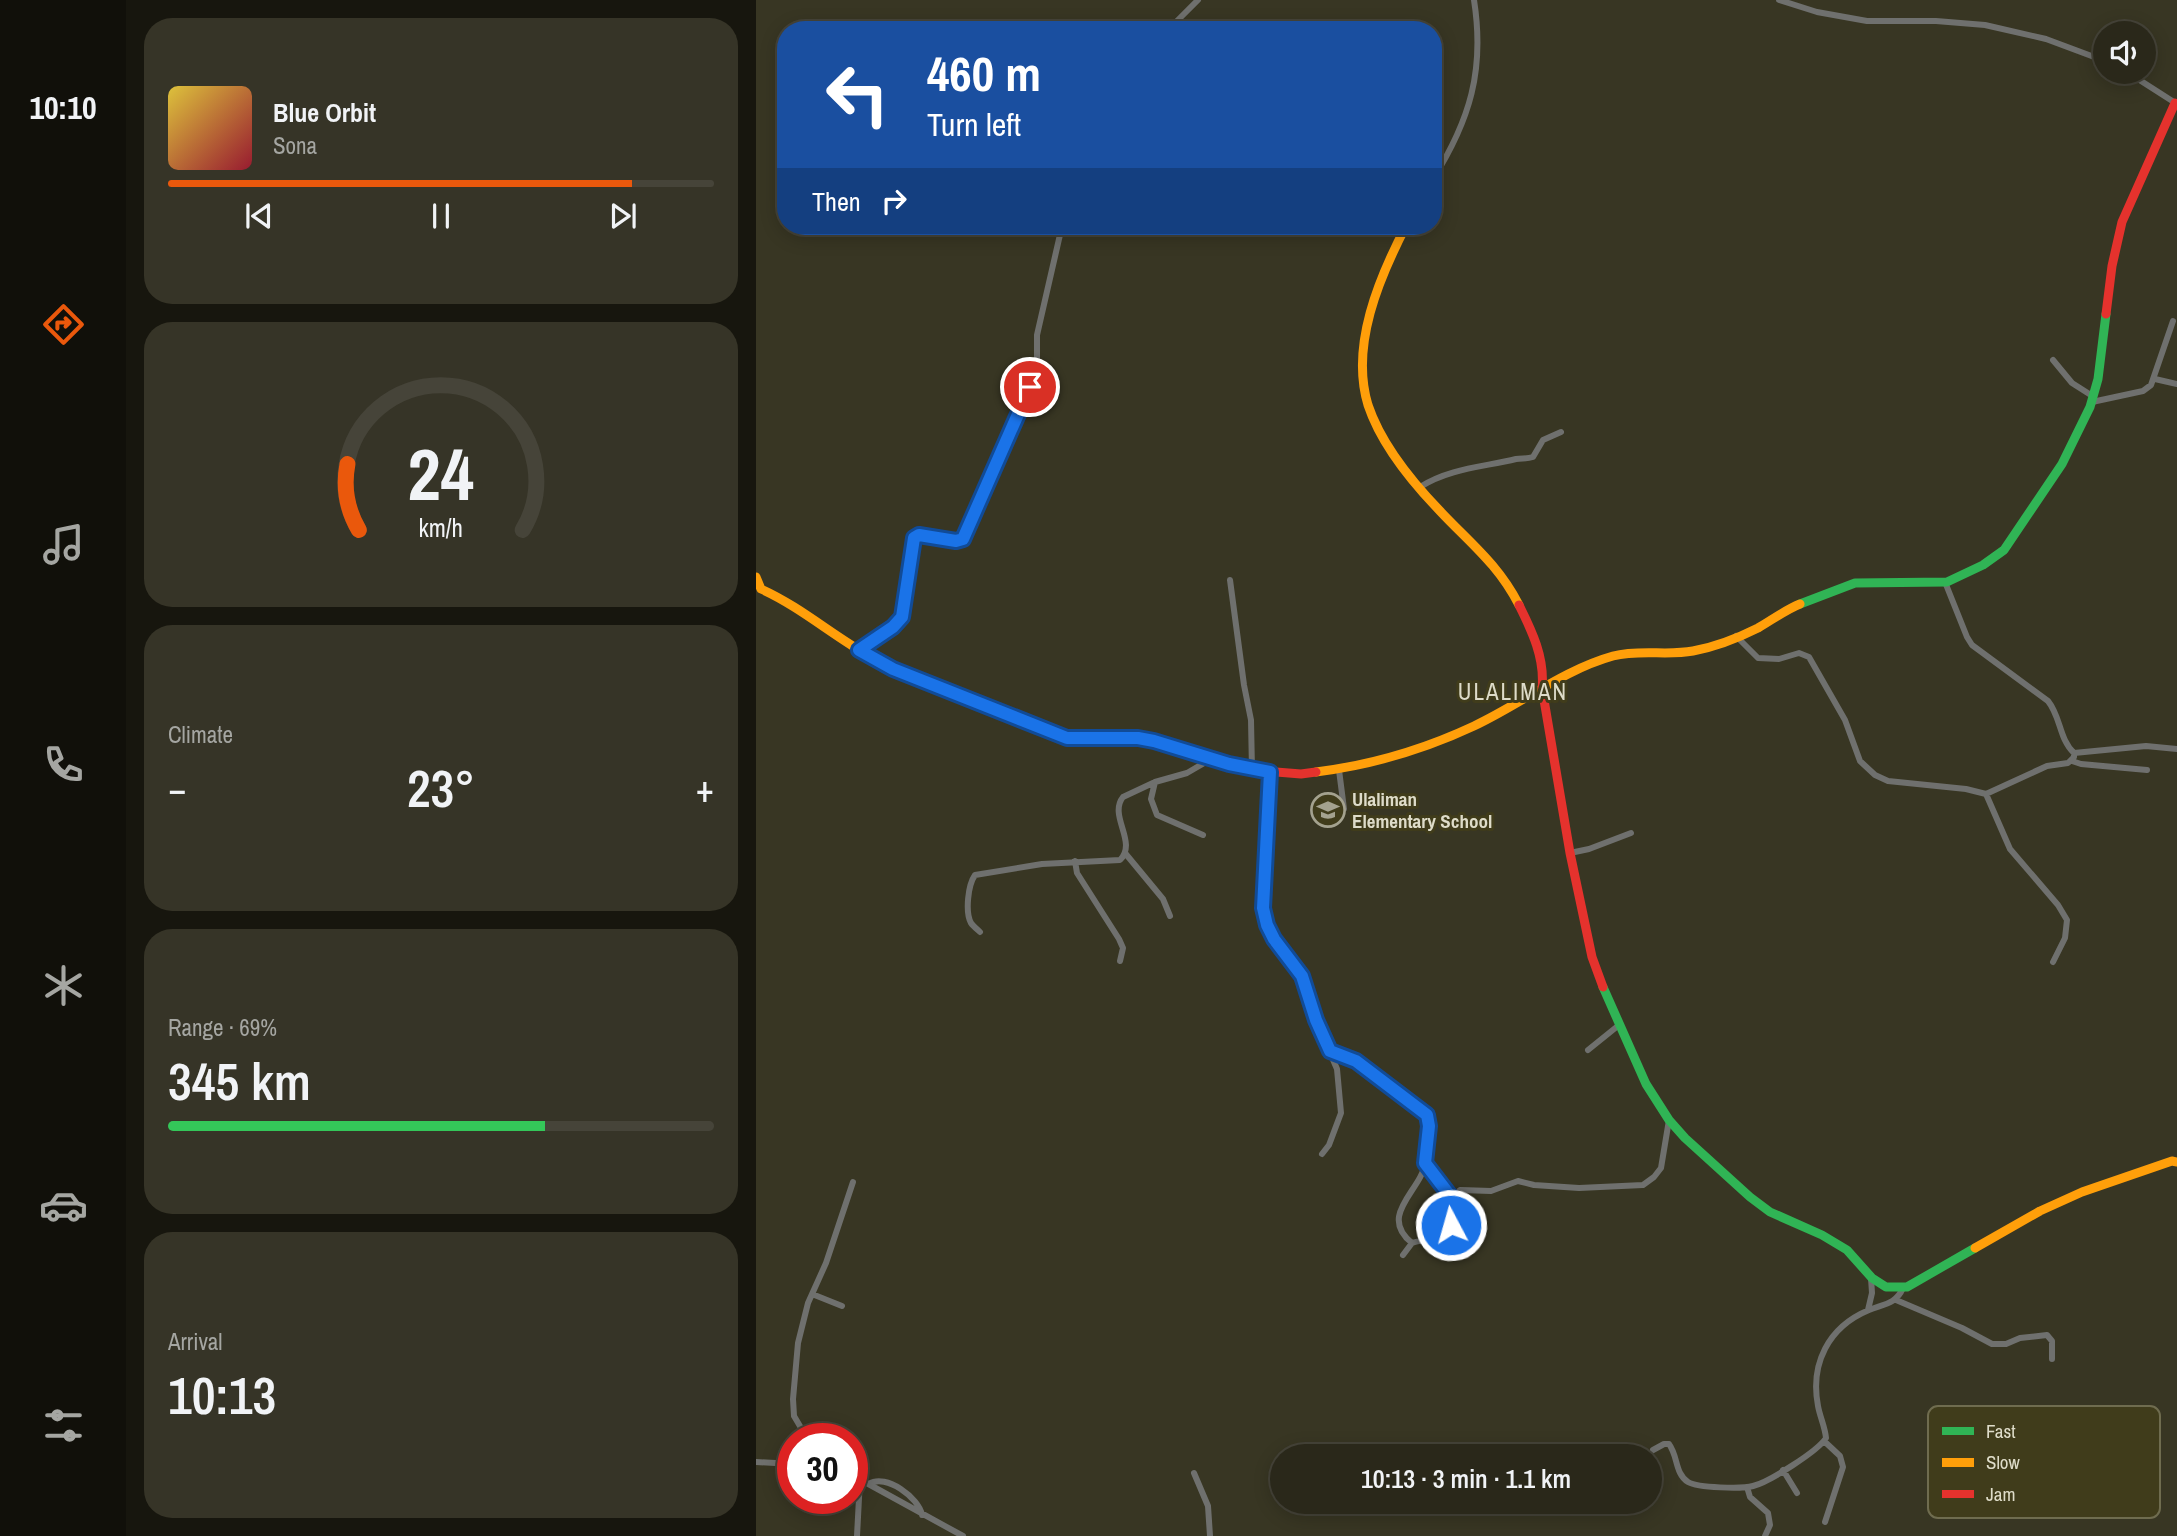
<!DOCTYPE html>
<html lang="en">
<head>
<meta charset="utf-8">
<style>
	body { margin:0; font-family:"Archivo Narrow",sans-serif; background:#363427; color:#f1f3f6; height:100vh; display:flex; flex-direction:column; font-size:26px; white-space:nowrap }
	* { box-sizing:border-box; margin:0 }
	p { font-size:23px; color:#a5a6a2 }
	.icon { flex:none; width:38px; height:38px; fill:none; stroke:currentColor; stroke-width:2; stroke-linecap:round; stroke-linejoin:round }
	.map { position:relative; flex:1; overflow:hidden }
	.side { display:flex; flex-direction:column; gap:18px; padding:18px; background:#17160e; width:630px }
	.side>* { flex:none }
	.banner { position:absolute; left:21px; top:21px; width:665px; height:214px; border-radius:28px; box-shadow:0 4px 18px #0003,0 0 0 2px #464439; background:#1a4fa0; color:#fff; overflow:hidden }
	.controls { position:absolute; left:1337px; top:21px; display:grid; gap:14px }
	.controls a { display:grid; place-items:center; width:63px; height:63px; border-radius:50%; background:#2a281a; box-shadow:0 4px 18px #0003,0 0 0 2px #464439; font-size:35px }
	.speed { position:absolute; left:21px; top:1423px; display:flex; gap:14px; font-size:35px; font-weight:700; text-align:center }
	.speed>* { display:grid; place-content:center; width:91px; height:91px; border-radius:50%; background:#2a281a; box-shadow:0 4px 18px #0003,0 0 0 2px #464439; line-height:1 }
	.speed .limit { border:10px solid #d22; background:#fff; color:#111 }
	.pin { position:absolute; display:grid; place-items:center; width:60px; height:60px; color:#fff; margin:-30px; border:4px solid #fff; border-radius:50%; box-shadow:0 2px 7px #0007 }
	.me { position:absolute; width:77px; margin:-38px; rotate:354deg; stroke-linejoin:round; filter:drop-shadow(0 0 5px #0008) }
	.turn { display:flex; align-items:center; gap:24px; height:147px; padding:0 35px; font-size:32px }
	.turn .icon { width:91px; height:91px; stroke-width:2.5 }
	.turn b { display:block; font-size:49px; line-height:60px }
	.then { display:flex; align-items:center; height:66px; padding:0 35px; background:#0003; gap:14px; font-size:26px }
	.big { font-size:52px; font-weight:600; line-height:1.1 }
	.side .tile { flex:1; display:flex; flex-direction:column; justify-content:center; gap:10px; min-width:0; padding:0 24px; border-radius:28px; background:#363427 }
	.side .dial { align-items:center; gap:0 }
	.dial svg { height:182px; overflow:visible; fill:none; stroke:#464439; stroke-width:7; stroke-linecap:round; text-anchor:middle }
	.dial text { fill:#f1f3f6; stroke:none }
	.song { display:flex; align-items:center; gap:21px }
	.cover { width:84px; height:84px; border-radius:10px; background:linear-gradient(135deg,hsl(50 70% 55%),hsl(350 70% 35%)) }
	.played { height:7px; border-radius:4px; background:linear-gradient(90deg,#ea580c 85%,#464439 85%) }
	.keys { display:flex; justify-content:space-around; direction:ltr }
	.heat { display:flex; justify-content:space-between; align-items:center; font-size:38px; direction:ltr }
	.charge { height:10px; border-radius:5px; background:linear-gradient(90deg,#34c759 69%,#464439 0) }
	.trip { position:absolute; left:514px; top:1444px; width:392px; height:70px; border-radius:35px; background:#2a281a; box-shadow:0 4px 18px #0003,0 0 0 2px #464439; font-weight:600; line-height:70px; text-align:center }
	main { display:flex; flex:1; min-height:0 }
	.dock { display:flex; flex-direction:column; width:126px; justify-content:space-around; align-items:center; background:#11100a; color:#a5a6a2 }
	.dock .icon { width:49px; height:49px }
	.dock .on { color:#ea580c }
	.dock b { font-size:32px; color:#f1f3f6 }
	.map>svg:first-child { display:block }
</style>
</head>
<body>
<main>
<nav class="dock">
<b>10:10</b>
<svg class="icon on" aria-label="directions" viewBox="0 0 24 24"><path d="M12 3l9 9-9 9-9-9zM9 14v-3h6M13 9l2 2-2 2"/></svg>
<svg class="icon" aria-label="music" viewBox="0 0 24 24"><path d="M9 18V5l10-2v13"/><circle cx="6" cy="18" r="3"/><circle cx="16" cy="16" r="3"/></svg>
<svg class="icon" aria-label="phone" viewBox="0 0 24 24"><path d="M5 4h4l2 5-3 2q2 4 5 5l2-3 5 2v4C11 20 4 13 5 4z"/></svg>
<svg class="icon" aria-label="climate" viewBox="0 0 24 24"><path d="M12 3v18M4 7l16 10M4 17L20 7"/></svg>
<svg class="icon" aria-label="car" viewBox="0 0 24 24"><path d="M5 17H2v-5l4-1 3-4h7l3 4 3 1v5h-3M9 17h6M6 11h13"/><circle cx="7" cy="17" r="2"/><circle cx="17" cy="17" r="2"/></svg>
<svg class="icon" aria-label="filters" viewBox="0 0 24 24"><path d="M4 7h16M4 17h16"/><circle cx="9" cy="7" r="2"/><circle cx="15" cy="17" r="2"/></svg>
</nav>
<section class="side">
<div class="tile">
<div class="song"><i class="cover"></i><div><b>Blue Orbit</b><p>Sona</p></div></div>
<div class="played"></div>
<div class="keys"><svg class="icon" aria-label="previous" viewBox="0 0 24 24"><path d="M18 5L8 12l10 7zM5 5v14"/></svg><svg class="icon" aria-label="pause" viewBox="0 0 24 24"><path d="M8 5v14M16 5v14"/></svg><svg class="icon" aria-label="next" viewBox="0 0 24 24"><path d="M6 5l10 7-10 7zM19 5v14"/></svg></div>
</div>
<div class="tile dial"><svg viewBox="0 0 100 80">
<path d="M14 69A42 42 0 1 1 86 69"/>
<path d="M14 69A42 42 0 0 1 9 40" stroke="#ea580c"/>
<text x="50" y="56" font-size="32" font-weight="700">24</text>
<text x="50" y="72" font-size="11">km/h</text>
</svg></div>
<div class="tile"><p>Climate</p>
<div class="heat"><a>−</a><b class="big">23°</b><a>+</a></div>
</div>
<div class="tile"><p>Range · 69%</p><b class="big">345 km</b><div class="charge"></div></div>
<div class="tile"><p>Arrival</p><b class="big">10:13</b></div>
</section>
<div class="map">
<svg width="1421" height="1536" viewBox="0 0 1421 1536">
	<rect width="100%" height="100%" fill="#383623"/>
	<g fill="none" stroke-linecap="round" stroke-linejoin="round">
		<!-- street -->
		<path stroke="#6f706e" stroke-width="6" d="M1023 0 1061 12 1111 21H1180L1229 25 1290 39 1349 61
			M412 30 442 0
			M1371 72 1421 104
			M677 179C714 120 729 70 718 0
			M1297 360 1316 383 1338 397
			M1399 379 1421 384
			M1336 402 1387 391 1395 385 1417 321
			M664 487C694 468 728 467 760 459 766 458 771 459 777 457L787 440 805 432
			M474 580 488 685 495 720 496 770
			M1189 582 1211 637 1216 645 1292 701C1305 717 1303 739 1318 753L1390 746 1421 749
			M980 636 1002 658 1023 659 1043 653 1053 657 1089 720 1104 761 1119 775 1132 781 1210 789 1230 794 1291 766 1312 763 1318 757V753
			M103 650 137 627 146 617 158 538 163 535 199 541 207 539 281 370V335L306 226
			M1316 761 1325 764 1391 770
			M583 770 588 809
			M514 772 508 915 518 939 544 972 560 1020 581 1069 585 1113 573 1145 566 1154
			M399 782 395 799 401 815 447 835
			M1230 794 1254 849 1302 905 1311 920 1309 938 1297 962
			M369 853 407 899 414 916
			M814 853 833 849 875 833
			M319 861 321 873 363 939 367 948 364 961
			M224 932C222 930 217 926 215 923 209 912 212 885 219 875L286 864 364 860C382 842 352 816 367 797L399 782 431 773 455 759
			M832 1050 863 1025
			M574 1051 600 1061 626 1082 667 1110 673 1119 669 1163 695 1197
			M656 1243C621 1215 666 1190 669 1163
			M647 1255 656 1243C669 1238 690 1242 695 1225 697 1216 693 1206 695 1197L704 1190 735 1191 762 1181 778 1185 823 1188 887 1185 898 1177 905 1168 913 1120
			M56 1294 86 1306
			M1140 1300 1206 1328 1236 1344H1250L1264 1338 1291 1335 1296 1341V1359
			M1112 1310 1116 1293 1115 1278
			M51 1438 38 1416 37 1399 42 1343 52 1303 70 1263 97 1182
			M1068 1441 1084 1456 1087 1467 1069 1522
			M897 1450 908 1444H913C922 1456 919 1474 932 1482 942 1488 986 1489 997 1486 1013 1482 1062 1451 1070 1438 1069 1427 1064 1417 1062 1406 1054 1364 1072 1327 1113 1310 1128 1304 1140 1304 1147 1288
			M0 1462 37 1464
			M1027 1470 1041 1493
			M438 1473 452 1506 454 1536
			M96 1475 207 1536
			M113 1484C130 1473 163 1498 166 1515
			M991 1487 994 1497 1012 1513 1014 1525 1009 1536
			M101 1536 104 1479"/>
		<!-- fast -->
		<path stroke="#30b455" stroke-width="9" d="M1044 604 1099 583 1191 582 1227 565 1248 550 1306 464 1334 407 1342 379 1350 314
			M847 987 890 1084 913 1120 929 1138 994 1197 1014 1212 1066 1235 1091 1250 1116 1278 1130 1287H1151L1219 1248"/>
		<!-- slow -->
		<path stroke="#ff9f0a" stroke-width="9" d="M650 226C623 278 594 346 612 405 625 444 656 482 684 511 714 543 742 564 763 605
			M0 577 5 589C45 607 77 636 115 657 158 682 208 695 254 715
			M560 772C615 765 669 749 718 726 765 704 807 670 857 656 884 649 911 656 937 651 959 647 982 638 1002 628 1016 620 1029 610 1044 604
			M1219 1248 1284 1211 1326 1192 1416 1161 1421 1162"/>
		<!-- jam -->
		<path stroke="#e5322d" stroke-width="9" d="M1350 314 1356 266 1366 222 1419 103
			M763 605C776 631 789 658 786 688L814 853 836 957 847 987
			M254 715 311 738 398 741 496 770 545 774 560 772"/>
	</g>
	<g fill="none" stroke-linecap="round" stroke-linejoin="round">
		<!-- route casing -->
		<g stroke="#114b97" stroke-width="18">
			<path id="route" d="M274 387 207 539 200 541 163 535 158 538 146 617 137 627 103 650 137 669 311 738H382L398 741 473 764 514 772 507 908 511 925 518 939 546 976 560 1020 574 1051 600 1061 671 1115 673 1126 669 1163 695 1197V1225"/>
		</g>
		<!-- route -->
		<use href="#route" stroke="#1a73e8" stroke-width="12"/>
	</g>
	<!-- icons -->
	<defs>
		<g id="school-ring" transform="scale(1.75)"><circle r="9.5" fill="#403c1b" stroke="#a4a28f" stroke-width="1.5"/><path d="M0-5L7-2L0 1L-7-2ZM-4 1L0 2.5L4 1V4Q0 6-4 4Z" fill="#a4a28f"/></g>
	</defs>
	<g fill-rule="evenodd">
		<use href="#school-ring" x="572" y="810"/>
	</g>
	<g text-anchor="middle" stroke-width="6" stroke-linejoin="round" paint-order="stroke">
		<!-- poi labels -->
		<g font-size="19" font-weight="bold" fill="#dedcc9" stroke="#403c1b" text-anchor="start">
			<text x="596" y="806">Ulaliman<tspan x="596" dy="22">Elementary School</tspan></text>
		</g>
		<!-- quarter labels -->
		<g font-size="23" letter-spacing="2" fill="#dedcc9" stroke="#403c1b">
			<text x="757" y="700">ULALIMAN</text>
		</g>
	</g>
	<!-- legend -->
	<rect x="1172" y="1406" width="232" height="112" rx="10" fill="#403c1b" stroke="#6f6c4f" stroke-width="2"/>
	<rect x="1186" y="1427" width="32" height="8" fill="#30b455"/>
	<rect x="1186" y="1458" width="32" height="9" fill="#ff9f0a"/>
	<rect x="1186" y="1490" width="32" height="8" fill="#e5322d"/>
	<g font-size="19" fill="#dedcc9">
		<text x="1230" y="1438">Fast</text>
		<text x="1230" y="1469">Slow</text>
		<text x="1230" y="1501">Jam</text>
	</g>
</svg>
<div class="controls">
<a><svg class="icon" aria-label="sound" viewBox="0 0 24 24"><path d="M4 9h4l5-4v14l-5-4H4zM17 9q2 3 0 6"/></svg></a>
</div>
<div class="speed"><div class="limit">30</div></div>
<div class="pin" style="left:274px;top:387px;background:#d93025"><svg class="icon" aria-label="arrive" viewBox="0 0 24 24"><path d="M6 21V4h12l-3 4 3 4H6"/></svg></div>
<svg class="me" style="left:695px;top:1225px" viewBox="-20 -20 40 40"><circle r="17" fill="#1a73e8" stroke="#fff" stroke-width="3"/><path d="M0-11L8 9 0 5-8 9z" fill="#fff"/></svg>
<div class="trip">10:13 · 3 min · 1.1 km</div>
<div class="banner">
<div class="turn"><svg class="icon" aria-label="left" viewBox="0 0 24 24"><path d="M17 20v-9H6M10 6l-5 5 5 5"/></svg><div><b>460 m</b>Turn left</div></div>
<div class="then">Then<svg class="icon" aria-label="right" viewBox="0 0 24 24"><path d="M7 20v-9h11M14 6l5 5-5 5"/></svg></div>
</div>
</div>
</main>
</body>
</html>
